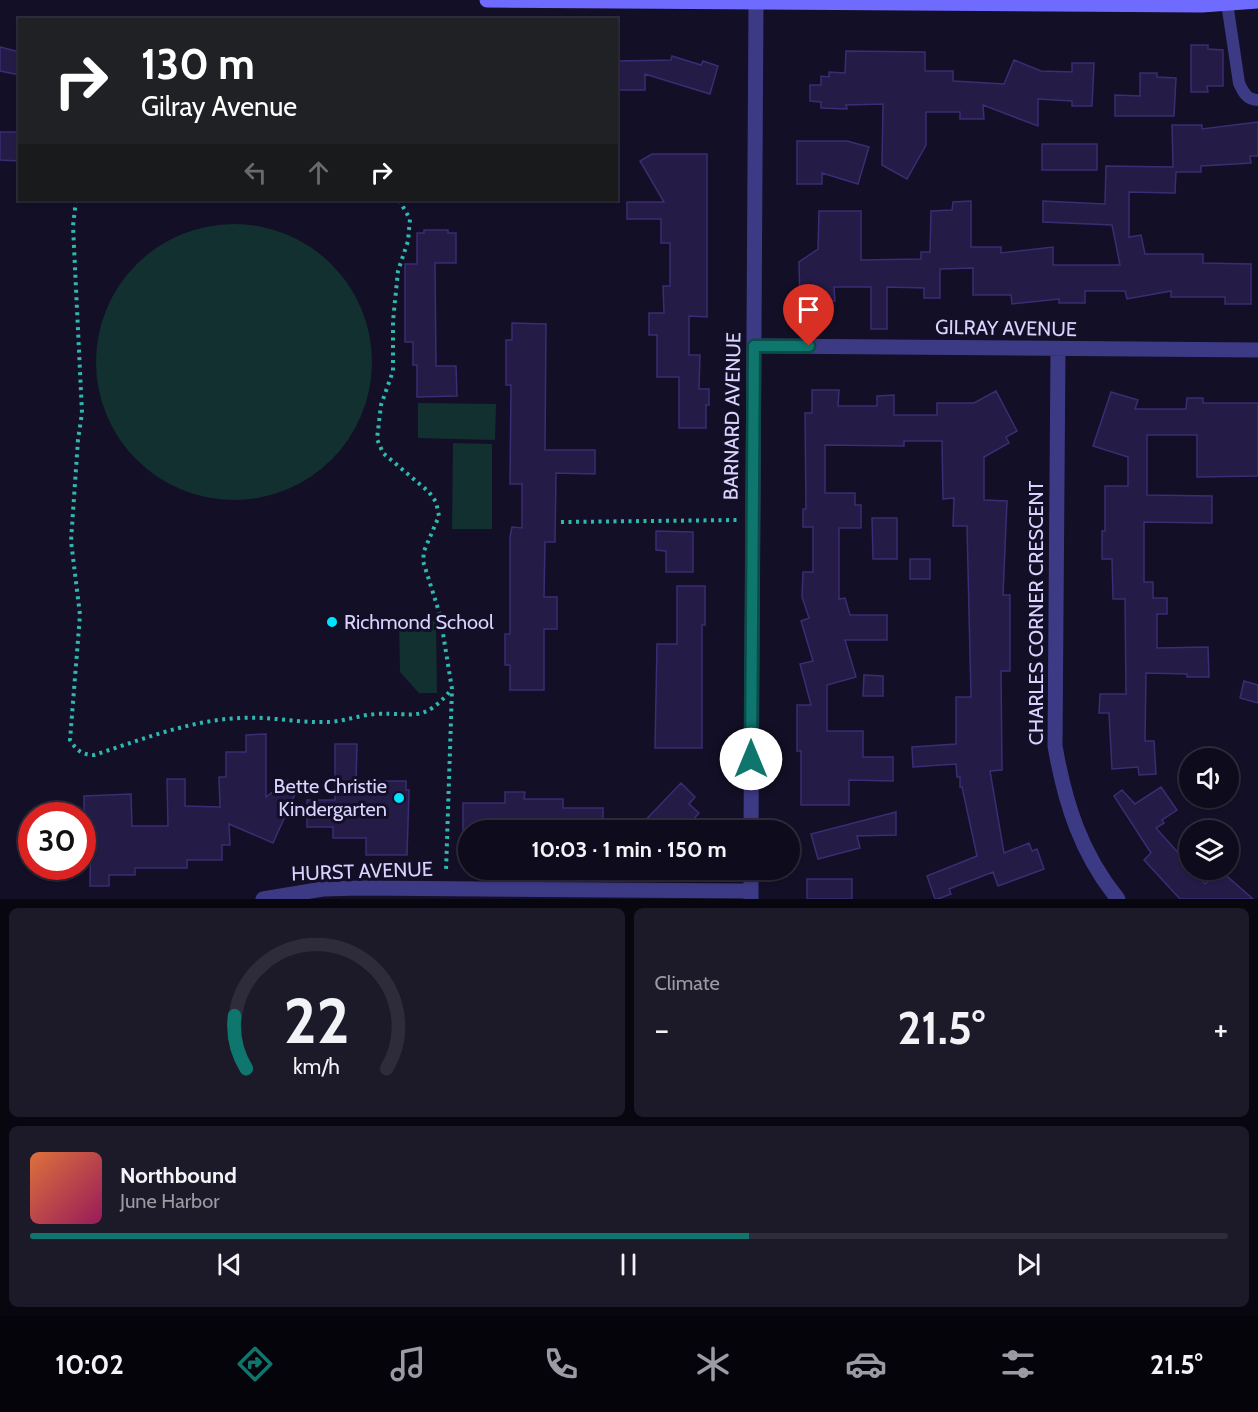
<!DOCTYPE html>
<html lang="en">
<head>
<meta charset="utf-8">
<style>
	body { margin:0; font-family:Cabin,sans-serif; background:#1c1929; color:#f1f3f6; height:100vh; display:flex; flex-direction:column; font-size:22px; white-space:nowrap }
	* { box-sizing:border-box; margin:0 }
	p { font-size:20px; color:#9b9ba3 }
	.icon { flex:none; width:33px; height:33px; fill:none; stroke:currentColor; stroke-width:2; stroke-linecap:round; stroke-linejoin:round }
	.map { position:relative; height:899px; overflow:hidden }
	.drawer { display:flex; flex-direction:column; gap:9px; padding:9px; background:#08060f; flex:1 }
	.drawer>* { flex:none }
	.top-card { position:absolute; left:18px; top:18px; width:600px; height:183px; border-radius:0px; box-shadow:0 2px 4px #0004,0 0 0 2px #2e2b3b; background:#202124; color:#fff; overflow:hidden }
	.fabs { position:absolute; left:1179px; top:748px; display:grid; gap:12px }
	.fabs a { display:grid; place-items:center; width:60px; height:60px; border-radius:50%; background:#0e0b1c; box-shadow:0 2px 4px #0004,0 0 0 2px #2e2b3b; font-size:30px }
	.speed { position:absolute; left:18px; top:802px; display:flex; gap:12px; font-size:30px; font-weight:700; text-align:center }
	.speed>* { display:grid; place-content:center; width:78px; height:78px; border-radius:50%; background:#0e0b1c; box-shadow:0 2px 4px #0004,0 0 0 2px #2e2b3b; line-height:1 }
	.speed .limit { border:9px solid #d22; background:#fff; color:#111 }
	.pin { position:absolute; display:grid; place-items:center; width:51px; height:51px; color:#fff; margin:-62px -26px; border-radius:50% 50% 50% 0; rotate:-45deg; box-shadow:0 0 6px #0007 }
	.pin .icon { rotate:45deg }
	.me { position:absolute; width:66px; margin:-33px; rotate:0deg; stroke-linejoin:round; filter:drop-shadow(0 0 4px #0008) }
	.turn { display:flex; align-items:center; gap:21px; height:126px; padding:0 24px; font-size:27px }
	.turn .icon { width:78px; height:78px; stroke-width:2.5 }
	.turn b { display:block; font-size:42px; line-height:51px }
	.lanes { display:flex; align-items:center; height:57px; padding:0 24px; background:#0003; justify-content:center; gap:30px; direction:ltr }
	.lanes .off { opacity:.35 }
	.big { font-size:45px; font-weight:700; line-height:1.1 }
	.drawer .card { flex:1; display:flex; flex-direction:column; justify-content:center; gap:9px; min-width:0; padding:0 21px; border-radius:9px; background:#1c1929 }
	.drawer .dial { align-items:center; gap:0 }
	.dial svg { height:156px; overflow:visible; fill:none; stroke:#2e2b3b; stroke-width:7; stroke-linecap:round; text-anchor:middle }
	.dial text { fill:#f1f3f6; stroke:none }
	.song { display:flex; align-items:center; gap:18px }
	.cover { width:72px; height:72px; border-radius:9px; background:linear-gradient(135deg,hsl(20 70% 55%),hsl(330 70% 35%)) }
	.played { height:6px; border-radius:3px; background:linear-gradient(90deg,#0f766e 60%,#2e2b3b 60%) }
	.keys { display:flex; justify-content:space-around; direction:ltr }
	.heat { display:flex; justify-content:space-between; align-items:center; font-size:33px; direction:ltr }
	.drawer .tiles { flex:1; display:grid; gap:9px; grid-template-columns:1fr 1fr }
	.card:last-child { grid-column:span 2 }
	.trip { position:absolute; left:458px; top:820px; width:342px; height:60px; border-radius:30px; background:#0e0b1c; box-shadow:0 2px 4px #0004,0 0 0 2px #2e2b3b; font-weight:700; line-height:60px; text-align:center }
	.tabs { display:flex; height:96px; justify-content:space-around; align-items:center; background:#06040b; color:#9b9ba3 }
	.tabs .icon { width:42px; height:42px }
	.tabs .current { color:#0f766e }
	.tabs b { font-size:27px; color:#f1f3f6 }
	.map>svg:first-child { display:block }
</style>
</head>
<body>
<div class="map">
<svg width="1258" height="899" viewBox="0 0 1258 899">
	<rect width="100%" height="100%" fill="#130f26"/>
	<!-- green -->
	<path fill="#12302f" d="M96 362a138 138 0 1 1 276 0a138 138 0 1 1-276 0Z
		M418 403 496 404 495 440 418 438Z
		M453 443 492 444V529H452Z
		M399 620 436 621 437 693H419L400 672Z"/>
	<!-- building -->
	<path fill="#241b47" stroke="#3b2d73" stroke-width="1.5" d="M1191 45H1208V49L1223 50V86H1207L1208 92H1191Z
		M0 47 20 52V75L0 71Z
		M846 51 925 52V71H953V81L1004 84 1014 60 1041 71 1072 72V63H1094L1092 106H1072V101L1038 99V126L983 105 984 119H960V112H926V145L907 179 882 165 883 104 846 105 847 109 821 108V102L810 101V85H821V76L829 77V72L845 73Z
		M672 56 701 65 703 61 718 66 710 94 645 74V90H616V61L671 60Z
		M1140 73H1157V77L1176 78 1174 116H1115V95L1140 96Z
		M1258 122V156H1250L1251 163 1201 166V172H1176L1175 193 1129 192V237L1141 235 1145 254H1203V263L1251 264V304H1225V297H1171V291L1127 299 1125 291H1085V303H1059V299L1012 304 1011 295H973V268L940 269V298H924V288L887 287V329H871V287H834L835 301H800L799 262 818 249 819 211H861V260L921 259V252H930L931 211 952 210 953 202 971 201V247H1001V253L1053 247V265H1120L1112 225 1043 222V201L1105 204 1106 166 1173 167 1172 125H1202V129Z
		M0 132H19V161L0 160Z
		M797 141H847L869 147 858 184 822 173V184H797Z
		M1042 144H1097V170H1042Z
		M652 154H707V317L689 316V355H700L699 389H709V405H706V428H679V377H657V335H649V313H664L663 286H670V243H661V219H627V202H664L640 161Z
		M424 230H448V233H456V263H435L436 366H456L457 396 417 397V365H413V342H405V264H417V233H424Z
		M512 323 546 324 545 450H595V474L556 473 555 542H545L544 597H557V629H544V690H510V665H505V634H510V537L512 527 522 528V484H510L511 385H506V340H512Z
		M812 390H839L838 406H877V396L894 395V415H937V403H974L996 391 1017 431 1006 437 1009 443 984 457V500L1007 501 1003 595H1010V671H1001L1002 770 990 771 1004 853 1029 843 1032 851 1037 849 1044 869 998 886 993 872 949 889 951 894 938 899H935L927 876 977 856 962 787H960V777H957L956 764 913 767 912 747 956 744V697H971L967 526H953L954 498 943 499 942 441H904V446L825 445V493H855V505H861V528H839V599L845 598 850 615H887V640H845L856 677 827 685V731H863V757H893V781L849 780V805H801V751H797V705H811L800 664 813 661 801 621 809 618 802 597 803 572H813V527H803V509H806L805 413H812Z
		M1111 392 1138 400 1135 409H1186L1187 398H1203V403H1258V476L1197 477V435H1147V495L1212 496V523L1144 522V582H1153V598H1167V614H1157V648L1208 647 1209 677H1187V674L1146 673 1145 741H1154L1156 774 1139 775 1138 767 1112 769 1109 713H1099L1100 694H1126L1125 599H1113L1112 559H1102V531H1105V486H1128V457L1093 446Z
		M872 518H897V559H873Z
		M656 531 693 532V572H666V551L656 550Z
		M910 559H930V579H910Z
		M677 586H705V625H702V748H655L657 644H677Z
		M864 675 883 676V696H863Z
		M1244 681 1258 685V703L1240 698Z
		M266 734V797L287 781 296 792 273 843 229 824 230 845H222V860H187V868H135V875H109V886H90L91 827H84V796L131 794 132 826H168L167 779H185V806L220 807 219 777H226V752H246V735Z
		M335 744H357L356 781H406V790H409L407 855H366V838H333V827H307V800H335Z
		M681 783 695 797 689 804 699 813 683 831H635Z
		M1161 787 1177 810 1162 820 1164 823 1156 828 1190 866V870H1193L1205 884 1220 870 1253 899H1180L1144 860 1151 853 1114 796 1122 790 1135 804Z
		M505 792H525L524 799H563V808H603V831L482 828V831H463V803H505Z
		M896 812V835L857 836 860 848 818 859 811 834Z
		M807 879H852V899H807Z"/>
	<g fill="none" stroke-linecap="round" stroke-linejoin="round">
		<!-- path -->
		<path stroke="#2fb8b0" stroke-width="4" stroke-dasharray="3 4.5" stroke-linecap="butt" d="M76 200 73 226 82 413 78 440 71 541 80 615 70 740C76 750 82 755 94 755 141 740 190 720 240 718 269 716 297 723 326 722 343 722 359 715 376 714 416 712 422 724 452 689
			M399 200 410 219 408 241 398 271 393 321V371L381 405 377 439 383 453 429 492 436 502 439 516 424 551 423 561 440 615 452 689 446 871
			M561 522 737 520"/>
		<!-- lane -->
		<path stroke="#3d3a85" stroke-width="12" d="M1227 3 1239 83C1243 92 1247 100 1258 100"/>
		<!-- street -->
		<path stroke="#3d3a85" stroke-width="15" d="M754 346 1258 350
			M1058 349 1055 746C1065 803 1081 854 1118 899
			M751 831 756 2
			M263 899 323 889 361 888 751 891
			M751 899V870"/>
		<!-- secondary -->
		<path stroke="#6f6bff" stroke-width="15" d="M487 0 1202 5 1258 1"/>
	</g>
	<g fill="none" stroke-linecap="round" stroke-linejoin="round">
		<!-- route casing -->
		<g stroke="#0a4d48" stroke-width="15">
			<path id="route" d="M751 759 754 346H809"/>
		</g>
		<!-- route -->
		<use href="#route" stroke="#0f766e" stroke-width="10"/>
	</g>
	<!-- markers -->
	<g fill="#00e5ff" stroke="#130f26" stroke-width="2">
		<circle cx="332" cy="622" r="6"/>
		<circle cx="399" cy="798" r="6"/>
	</g>
	<g text-anchor="middle" stroke-width="6" stroke-linejoin="round" paint-order="stroke">
		<!-- street labels -->
		<g font-size="20" fill="#d9d4ff" stroke="#130f26">
			<text transform="translate(1006 328) rotate(1)" y="7">GILRAY AVENUE</text>
			<text transform="translate(732 416) rotate(-89)" y="7">BARNARD AVENUE</text>
			<text transform="translate(1036 613) rotate(-90)" y="7">CHARLES CORNER CRESCENT</text>
			<text transform="translate(362 871) rotate(-2)" y="7">HURST AVENUE</text>
		</g>
		<!-- poi labels -->
		<g font-size="20" fill="#d9d4ff" stroke="#130f26" text-anchor="start">
			<text x="344" y="629">Richmond School</text>
			<text x="387" y="793" text-anchor="end">Bette Christie<tspan x="387" dy="23">Kindergarten</tspan></text>
		</g>
	</g>
</svg>
<div class="fabs">
<a><svg class="icon" aria-label="sound" viewBox="0 0 24 24"><path d="M4 9h4l5-4v14l-5-4H4zM17 9q2 3 0 6"/></svg></a>
<a><svg class="icon" aria-label="layers" viewBox="0 0 24 24"><path d="M12 4l9 5-9 5-9-5zM3 14l9 5 9-5"/></svg></a>
</div>
<div class="speed"><div class="limit">30</div></div>
<div class="pin" style="left:809px;top:346px;background:#d93025"><svg class="icon" aria-label="arrive" viewBox="0 0 24 24"><path d="M6 21V4h12l-3 4 3 4H6"/></svg></div>
<svg class="me" style="left:751px;top:759px" viewBox="-20 -20 40 40"><circle r="19" fill="#fff"/><path d="M0-13L10 11 0 6-10 11z" fill="#0f766e"/></svg>
<div class="trip">10:03 · 1 min · 150 m</div>
<div class="top-card">
<div class="turn"><svg class="icon" aria-label="right" viewBox="0 0 24 24"><path d="M7 20v-9h11M14 6l5 5-5 5"/></svg><div><b>130 m</b>Gilray Avenue</div></div>
<div class="lanes"><svg class="icon off" aria-label="left" viewBox="0 0 24 24"><path d="M17 20v-9H6M10 6l-5 5 5 5"/></svg><svg class="icon off" aria-label="ahead" viewBox="0 0 24 24"><path d="M12 20V5M6 11l6-6 6 6"/></svg><svg class="icon" aria-label="right" viewBox="0 0 24 24"><path d="M7 20v-9h11M14 6l5 5-5 5"/></svg></div>
</div>
</div>
<section class="drawer">
<div class="tiles">
<div class="card dial"><svg viewBox="0 0 100 80">
<path d="M14 69A42 42 0 1 1 86 69"/>
<path d="M14 69A42 42 0 0 1 8 42" stroke="#0f766e"/>
<text x="50" y="56" font-size="32" font-weight="700">22</text>
<text x="50" y="72" font-size="11">km/h</text>
</svg></div>
<div class="card"><p>Climate</p>
<div class="heat"><a>−</a><b class="big">21.5°</b><a>+</a></div>
</div>
<div class="card">
<div class="song"><i class="cover"></i><div><b>Northbound</b><p>June Harbor</p></div></div>
<div class="played"></div>
<div class="keys"><svg class="icon" aria-label="previous" viewBox="0 0 24 24"><path d="M18 5L8 12l10 7zM5 5v14"/></svg><svg class="icon" aria-label="pause" viewBox="0 0 24 24"><path d="M8 5v14M16 5v14"/></svg><svg class="icon" aria-label="next" viewBox="0 0 24 24"><path d="M6 5l10 7-10 7zM19 5v14"/></svg></div>
</div>
</div>
</section>
<nav class="tabs">
<b>10:02</b>
<svg class="icon current" aria-label="directions" viewBox="0 0 24 24"><path d="M12 3l9 9-9 9-9-9zM9 14v-3h6M13 9l2 2-2 2"/></svg>
<svg class="icon" aria-label="music" viewBox="0 0 24 24"><path d="M9 18V5l10-2v13"/><circle cx="6" cy="18" r="3"/><circle cx="16" cy="16" r="3"/></svg>
<svg class="icon" aria-label="phone" viewBox="0 0 24 24"><path d="M5 4h4l2 5-3 2q2 4 5 5l2-3 5 2v4C11 20 4 13 5 4z"/></svg>
<svg class="icon" aria-label="climate" viewBox="0 0 24 24"><path d="M12 3v18M4 7l16 10M4 17L20 7"/></svg>
<svg class="icon" aria-label="car" viewBox="0 0 24 24"><path d="M5 17H2v-5l4-1 3-4h7l3 4 3 1v5h-3M9 17h6M6 11h13"/><circle cx="7" cy="17" r="2"/><circle cx="17" cy="17" r="2"/></svg>
<svg class="icon" aria-label="filters" viewBox="0 0 24 24"><path d="M4 7h16M4 17h16"/><circle cx="9" cy="7" r="2"/><circle cx="15" cy="17" r="2"/></svg>
<b>21.5°</b>
</nav>
</body>
</html>
